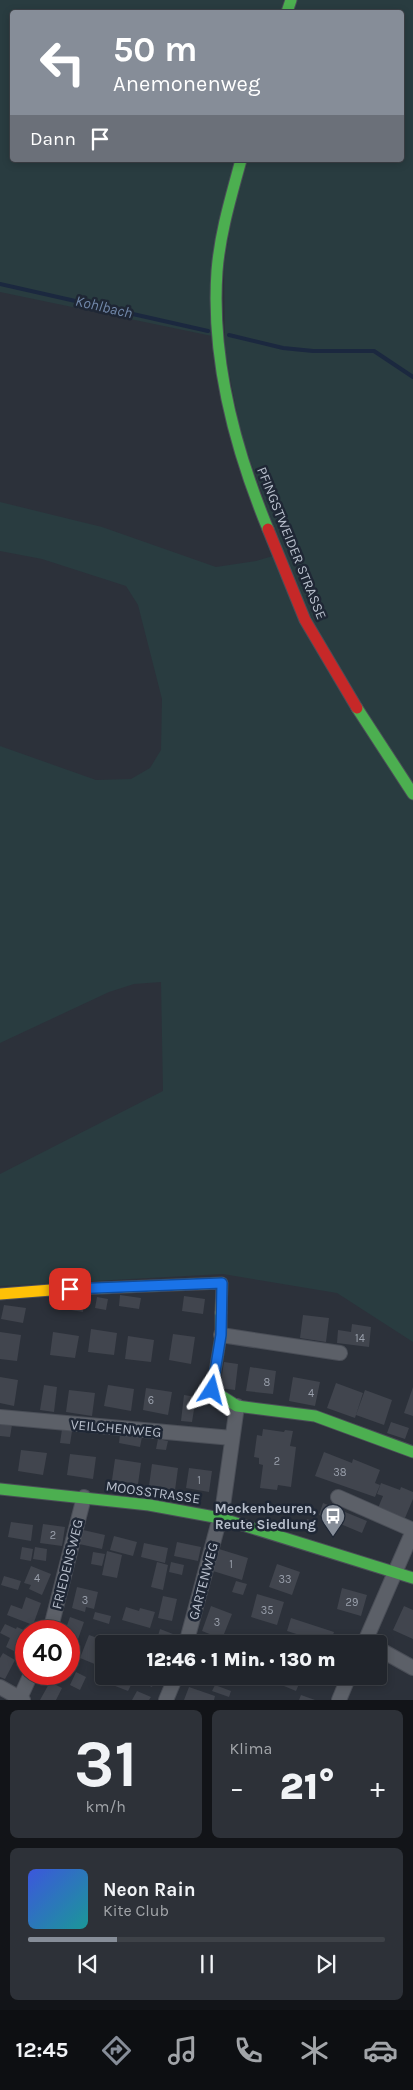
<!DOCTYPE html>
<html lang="de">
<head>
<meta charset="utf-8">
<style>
	body { margin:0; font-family:Karla,sans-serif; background:#2d3138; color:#f1f3f6; height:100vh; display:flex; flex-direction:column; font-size:19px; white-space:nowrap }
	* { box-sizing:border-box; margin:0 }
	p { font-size:16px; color:#a2a5a9 }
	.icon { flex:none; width:28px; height:28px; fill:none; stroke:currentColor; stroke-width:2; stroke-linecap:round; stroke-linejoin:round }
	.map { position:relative; height:1700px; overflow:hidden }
	.side { display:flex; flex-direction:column; gap:10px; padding:10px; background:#121418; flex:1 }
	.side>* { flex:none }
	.top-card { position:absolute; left:10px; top:10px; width:394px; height:152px; border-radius:5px; box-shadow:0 2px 8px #0003,0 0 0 1px #3e4248; background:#868d98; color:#fff; overflow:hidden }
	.speed { position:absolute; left:15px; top:1620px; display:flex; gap:10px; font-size:25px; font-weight:700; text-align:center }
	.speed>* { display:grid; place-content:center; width:65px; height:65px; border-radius:50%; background:#21252c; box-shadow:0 2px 8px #0003,0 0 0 1px #3e4248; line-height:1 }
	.speed .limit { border:8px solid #d22; background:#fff; color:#111 }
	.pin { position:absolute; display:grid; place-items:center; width:42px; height:42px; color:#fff; margin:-21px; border-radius:10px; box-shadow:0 2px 8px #0006 }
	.me { position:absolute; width:55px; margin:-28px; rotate:9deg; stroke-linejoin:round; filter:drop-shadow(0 0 4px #0008) }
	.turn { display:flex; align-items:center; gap:18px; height:105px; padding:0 20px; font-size:22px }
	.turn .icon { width:65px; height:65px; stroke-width:2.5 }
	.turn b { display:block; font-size:35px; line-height:42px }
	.then { display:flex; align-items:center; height:48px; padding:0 20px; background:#0003; gap:10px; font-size:19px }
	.big { font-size:38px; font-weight:800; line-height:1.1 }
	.side .tile { flex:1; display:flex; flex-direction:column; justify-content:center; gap:8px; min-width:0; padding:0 18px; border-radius:8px; background:#2d3138 }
	.side .dial { align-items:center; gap:0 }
	.dial b { font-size:65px; line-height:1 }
	.song { display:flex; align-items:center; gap:15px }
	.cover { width:60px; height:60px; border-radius:8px; background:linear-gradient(135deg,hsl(230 70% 55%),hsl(180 70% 35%)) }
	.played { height:5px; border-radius:2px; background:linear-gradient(90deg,#868d98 25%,#3e4248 25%) }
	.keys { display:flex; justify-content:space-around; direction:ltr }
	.heat { display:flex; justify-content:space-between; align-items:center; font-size:28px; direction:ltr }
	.side .tiles { flex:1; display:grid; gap:10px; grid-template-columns:1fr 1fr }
	.tile:last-child { grid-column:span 2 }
	.trip { position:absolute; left:95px; top:1635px; width:292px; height:50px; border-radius:5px; background:#21252c; box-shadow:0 2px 8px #0003,0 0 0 1px #3e4248; font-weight:800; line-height:50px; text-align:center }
	.tab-bar { display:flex; height:80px; justify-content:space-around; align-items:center; background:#0d0f12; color:#a2a5a9 }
	.tab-bar .icon { width:35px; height:35px }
	.tab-bar .active { color:#868d98 }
	.tab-bar b { font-size:22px; color:#f1f3f6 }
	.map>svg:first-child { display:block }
</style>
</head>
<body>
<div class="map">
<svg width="413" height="1700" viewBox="0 0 413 1700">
	<rect width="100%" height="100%" fill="#2c313a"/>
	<!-- green -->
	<path fill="#293c40" d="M0 0H284L281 12H12V160H235L212 336 0 292Z
		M296 0H413V1342L337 1293 223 1274 0 1286V1174L163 1091 161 982 134 984 109 992 0 1043V746L96 780 131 779 150 768 161 750 162 699 138 605 126 586 42 559 0 551V502L102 527 216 567 256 561 283 553 241 435 225 351 224 265 234 204 248 160H401V12H292Z"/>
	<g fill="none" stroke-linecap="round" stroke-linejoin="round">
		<!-- stream -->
		<path stroke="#1b283f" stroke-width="4" d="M0 284 208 331
			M229 335 283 348 313 351H374L413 377"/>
	</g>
	<!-- building -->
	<path fill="#41454e" d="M120 1295 141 1298 139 1309 119 1306Z
		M184 1296 205 1299 203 1314 182 1311Z
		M60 1297 84 1301 83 1312 59 1308Z
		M97 1297 108 1299 106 1310 95 1308Z
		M4 1305 26 1308 23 1323 1 1319Z
		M303 1315 329 1318 326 1342 300 1338Z
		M352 1324 371 1327 369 1347 337 1343 338 1330 351 1332Z
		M91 1329 117 1333 114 1355 88 1352Z
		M0 1332 21 1335 17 1361 0 1359Z
		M53 1332 79 1336 75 1358 50 1355Z
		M173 1334 195 1337 191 1364 169 1360Z
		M128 1336 154 1340 151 1362 125 1359Z
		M224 1362 238 1364 235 1390 220 1388Z
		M250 1367 276 1371 273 1394 246 1391Z
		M0 1377 18 1380 14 1406 0 1403Z
		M293 1377 320 1382 315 1406 289 1401Z
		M336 1383 363 1393 355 1418 327 1408Z
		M44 1385 57 1387 54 1412 40 1410Z
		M108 1385 134 1389 131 1411 104 1406Z
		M413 1387V1416L404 1413Z
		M146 1388 172 1392 168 1415 143 1410Z
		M69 1390 95 1393 92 1416 66 1412Z
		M365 1390 392 1400 384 1425 356 1415Z
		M184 1395 196 1397 192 1422 181 1421Z
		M391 1422 409 1428 405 1439 387 1433Z
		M0 1424 12 1425 10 1437 0 1436Z
		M62 1429 72 1431 70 1444 60 1443Z
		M263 1429 284 1432 285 1430 293 1431 290 1446 296 1447 291 1487 278 1485 277 1490 260 1488 263 1465 259 1464V1458L254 1457 257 1435 262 1436Z
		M120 1434 142 1437 140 1447 119 1443Z
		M158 1439 168 1441 166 1450 156 1449Z
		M21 1450 47 1453 43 1475 18 1471Z
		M324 1452 352 1463 353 1459 380 1470 375 1483 380 1485 375 1497 315 1476Z
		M70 1454 96 1457 93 1479 67 1475Z
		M115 1459 141 1463 138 1484 112 1480Z
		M152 1464 178 1468 175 1490 149 1486Z
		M189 1468 212 1471 209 1492 186 1488Z
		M381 1483 400 1490 401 1487 413 1492V1499L405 1518 378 1508 383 1496 377 1494Z
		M323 1503 367 1521 362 1533 319 1515Z
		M307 1519 313 1521 312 1527 305 1526Z
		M11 1522 33 1525 31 1541 8 1537Z
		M43 1524 65 1527 62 1546 40 1543Z
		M83 1530 105 1535 102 1549 79 1544Z
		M114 1536 137 1542 133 1556 110 1550Z
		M177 1542 201 1547 198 1561 174 1556Z
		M144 1543 168 1548 165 1563 141 1557Z
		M22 1547 33 1549 31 1561 20 1559Z
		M35 1547 47 1549 46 1561 33 1559Z
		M219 1549 248 1558 242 1580 213 1571Z
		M107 1551 122 1555 117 1578 102 1575Z
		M93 1552 105 1554 102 1566 91 1564Z
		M157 1562 168 1565 163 1590 151 1587Z
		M171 1562 184 1565 182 1575 169 1572Z
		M277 1564 300 1572 292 1595 269 1587Z
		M31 1566 51 1574 42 1595 29 1589 31 1585 24 1583Z
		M4 1576 21 1581 18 1590 1 1585Z
		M236 1581 247 1584 243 1595 232 1592Z
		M77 1587 98 1592 94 1609 86 1607 85 1612 72 1608Z
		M342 1588 367 1595 361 1616 337 1609Z
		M257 1594 284 1602 277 1625 251 1617Z
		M163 1596 177 1599 172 1621 158 1618Z
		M26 1597 41 1603 33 1625 7 1615 11 1605 22 1609Z
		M211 1606 232 1614 222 1639 202 1631Z
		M404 1606 413 1610V1639L393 1630Z
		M126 1607 139 1611 140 1608 155 1612 150 1628 122 1620Z
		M95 1612 111 1616 109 1624 93 1619Z
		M70 1617 84 1622 76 1645 69 1642V1631H65Z
		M291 1618 334 1632 330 1644H310L312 1639 287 1631Z
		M5 1624 16 1629 17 1627 26 1631V1638L18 1653 6 1647 10 1638 0 1633Z
		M160 1629 173 1634 170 1644H139L143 1634 157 1639Z
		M89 1635 103 1640 96 1657 104 1660 102 1667 80 1658Z
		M345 1638 354 1641 353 1644H343Z
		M3 1653 15 1660 5 1679 0 1677V1658Z
		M69 1653 75 1656 69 1670Z
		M76 1672 86 1677 80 1690 70 1685Z
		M107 1676 131 1685 128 1691 105 1682Z
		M141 1676H157L152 1687 139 1681Z
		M191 1676H209L207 1682Z
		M288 1676 301 1679 296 1691 284 1686Z
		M299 1676H328L324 1686Z
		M50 1682 62 1688 56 1700H40Z
		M215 1685 231 1691 229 1697 212 1691Z
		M189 1687 215 1696 214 1700H184Z
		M137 1691 151 1697 149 1700H132Z
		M301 1695 315 1700H299Z"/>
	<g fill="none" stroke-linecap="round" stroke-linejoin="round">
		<!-- street casing -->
		<g stroke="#4a4e57" stroke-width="16">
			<path id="street" d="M221 1335 340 1353
				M0 1417 232 1438
				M338 1497 413 1530
				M50 1631 84 1497
				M186 1644 223 1506 237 1406
				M364 1644 413 1531
				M379 1649 413 1668
				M0 1687 23 1700
				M20 1698 31 1674
				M166 1700 176 1676
				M339 1700 349 1676"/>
		</g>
		<!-- fast casing -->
		<g stroke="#4a4e57" stroke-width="13">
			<path id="fast" d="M287 12 291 0
				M241 160C231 197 220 233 217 271 211 358 235 449 268 529
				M357 708 413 794
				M221 1313V1335L212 1390 237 1406 315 1416 413 1452
				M0 1489 149 1505 220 1518 413 1578"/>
		</g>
		<!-- slow casing -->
		<g stroke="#4a4e57" stroke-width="13">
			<path id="slow" d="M0 1294 51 1290 222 1283 221 1313"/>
		</g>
		<!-- jam casing -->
		<g stroke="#4a4e57" stroke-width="13">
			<path id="jam" d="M268 529 305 620 357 708"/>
		</g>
		<!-- street -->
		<use href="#street" stroke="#5c6068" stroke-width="14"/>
		<!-- fast -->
		<use href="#fast" stroke="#4caf50" stroke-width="11"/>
		<!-- slow -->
		<use href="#slow" stroke="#ffc107" stroke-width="11"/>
		<!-- jam -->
		<use href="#jam" stroke="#c62828" stroke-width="11"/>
	</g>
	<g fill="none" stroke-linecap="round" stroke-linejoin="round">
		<!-- route casing -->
		<g stroke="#114b97" stroke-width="12">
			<path id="route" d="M70 1289 222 1283 221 1335 212 1390"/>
		</g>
		<!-- route -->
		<use href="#route" stroke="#1a73e8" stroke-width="9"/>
	</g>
	<!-- icons -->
	<defs>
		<g id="bus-pin" transform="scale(1.25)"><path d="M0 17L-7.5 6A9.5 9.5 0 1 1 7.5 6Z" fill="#868d98" stroke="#1f2735"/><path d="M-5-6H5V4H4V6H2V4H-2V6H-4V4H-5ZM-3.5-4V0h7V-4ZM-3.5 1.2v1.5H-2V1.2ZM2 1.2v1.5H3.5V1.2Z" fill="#fff"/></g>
	</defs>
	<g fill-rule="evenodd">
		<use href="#bus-pin" x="333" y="1516"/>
	</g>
	<g text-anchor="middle" stroke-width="5" stroke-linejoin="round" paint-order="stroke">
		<!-- number labels -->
		<g font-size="11" fill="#9aa0ac">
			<text x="360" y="1342">14</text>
			<text x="267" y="1386">8</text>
			<text x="311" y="1397">4</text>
			<text x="151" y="1404">6</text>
			<text x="277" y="1465">2</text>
			<text x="340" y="1476">38</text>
			<text x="199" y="1484">1</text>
			<text x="53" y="1539">2</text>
			<text x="231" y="1568">1</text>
			<text x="37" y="1582">4</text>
			<text x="285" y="1583">33</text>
			<text x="85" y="1604">3</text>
			<text x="352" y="1606">29</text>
			<text x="267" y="1614">35</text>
			<text x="217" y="1626">3</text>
		</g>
		<!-- street labels -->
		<g font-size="14" fill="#b7becb" stroke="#1f2735">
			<text transform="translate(292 543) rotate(68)" y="5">PFINGSTWEIDER STRASSE</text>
			<text transform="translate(116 1428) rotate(5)" y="5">VEILCHENWEG</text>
			<text transform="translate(153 1492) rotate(8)" y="5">MOOSSTRASSE</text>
			<text transform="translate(67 1564) rotate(-76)" y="5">FRIEDENSWEG</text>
			<text transform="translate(203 1581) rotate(-75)" y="5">GARTENWEG</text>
		</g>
		<!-- poi labels -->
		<g font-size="14" font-weight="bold" fill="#b7becb" stroke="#1f2735" text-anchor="end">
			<text x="316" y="1513">Meckenbeuren,<tspan x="316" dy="16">Reute Siedlung</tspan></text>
		</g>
		<!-- water labels -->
		<g font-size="15" font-style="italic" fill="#7187a9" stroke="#1f2735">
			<text transform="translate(104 307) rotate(13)" y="5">Kohlbach</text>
		</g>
	</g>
</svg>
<div class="speed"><div class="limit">40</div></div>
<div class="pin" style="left:70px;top:1289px;background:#d93025"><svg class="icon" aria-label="arrive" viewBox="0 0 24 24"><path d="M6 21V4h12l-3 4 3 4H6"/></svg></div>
<svg class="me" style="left:212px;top:1390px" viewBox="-20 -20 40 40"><path d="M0-17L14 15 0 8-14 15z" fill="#1a73e8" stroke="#fff" stroke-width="4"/></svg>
<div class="trip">12:46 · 1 Min. · 130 m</div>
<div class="top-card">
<div class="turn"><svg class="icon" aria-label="left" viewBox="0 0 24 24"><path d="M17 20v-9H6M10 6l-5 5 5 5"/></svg><div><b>50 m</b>Anemonenweg</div></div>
<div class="then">Dann<svg class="icon" aria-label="arrive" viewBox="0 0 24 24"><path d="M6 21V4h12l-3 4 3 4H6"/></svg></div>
</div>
</div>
<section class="side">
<div class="tiles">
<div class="tile dial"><b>31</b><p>km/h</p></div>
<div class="tile"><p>Klima</p>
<div class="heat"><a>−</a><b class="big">21°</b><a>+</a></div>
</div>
<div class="tile">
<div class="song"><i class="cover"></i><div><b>Neon Rain</b><p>Kite Club</p></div></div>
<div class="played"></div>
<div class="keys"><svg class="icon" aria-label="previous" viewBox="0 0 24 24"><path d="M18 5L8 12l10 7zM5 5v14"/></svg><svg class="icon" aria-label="pause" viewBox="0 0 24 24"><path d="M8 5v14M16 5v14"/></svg><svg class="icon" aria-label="next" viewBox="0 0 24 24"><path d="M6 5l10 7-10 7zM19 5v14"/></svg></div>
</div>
</div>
</section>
<nav class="tab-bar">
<b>12:45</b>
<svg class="icon active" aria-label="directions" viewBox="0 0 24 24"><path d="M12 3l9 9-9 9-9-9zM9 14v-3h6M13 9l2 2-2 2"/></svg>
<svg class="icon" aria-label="music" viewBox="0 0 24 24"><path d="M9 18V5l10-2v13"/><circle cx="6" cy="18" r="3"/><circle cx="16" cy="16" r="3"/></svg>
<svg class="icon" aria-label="phone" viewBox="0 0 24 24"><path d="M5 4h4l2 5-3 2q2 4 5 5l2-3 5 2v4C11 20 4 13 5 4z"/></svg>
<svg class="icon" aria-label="climate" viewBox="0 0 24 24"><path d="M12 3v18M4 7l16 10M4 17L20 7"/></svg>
<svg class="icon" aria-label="car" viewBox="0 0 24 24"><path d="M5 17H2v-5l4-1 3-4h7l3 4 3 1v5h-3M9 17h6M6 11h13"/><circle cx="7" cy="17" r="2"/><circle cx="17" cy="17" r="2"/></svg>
</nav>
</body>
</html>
